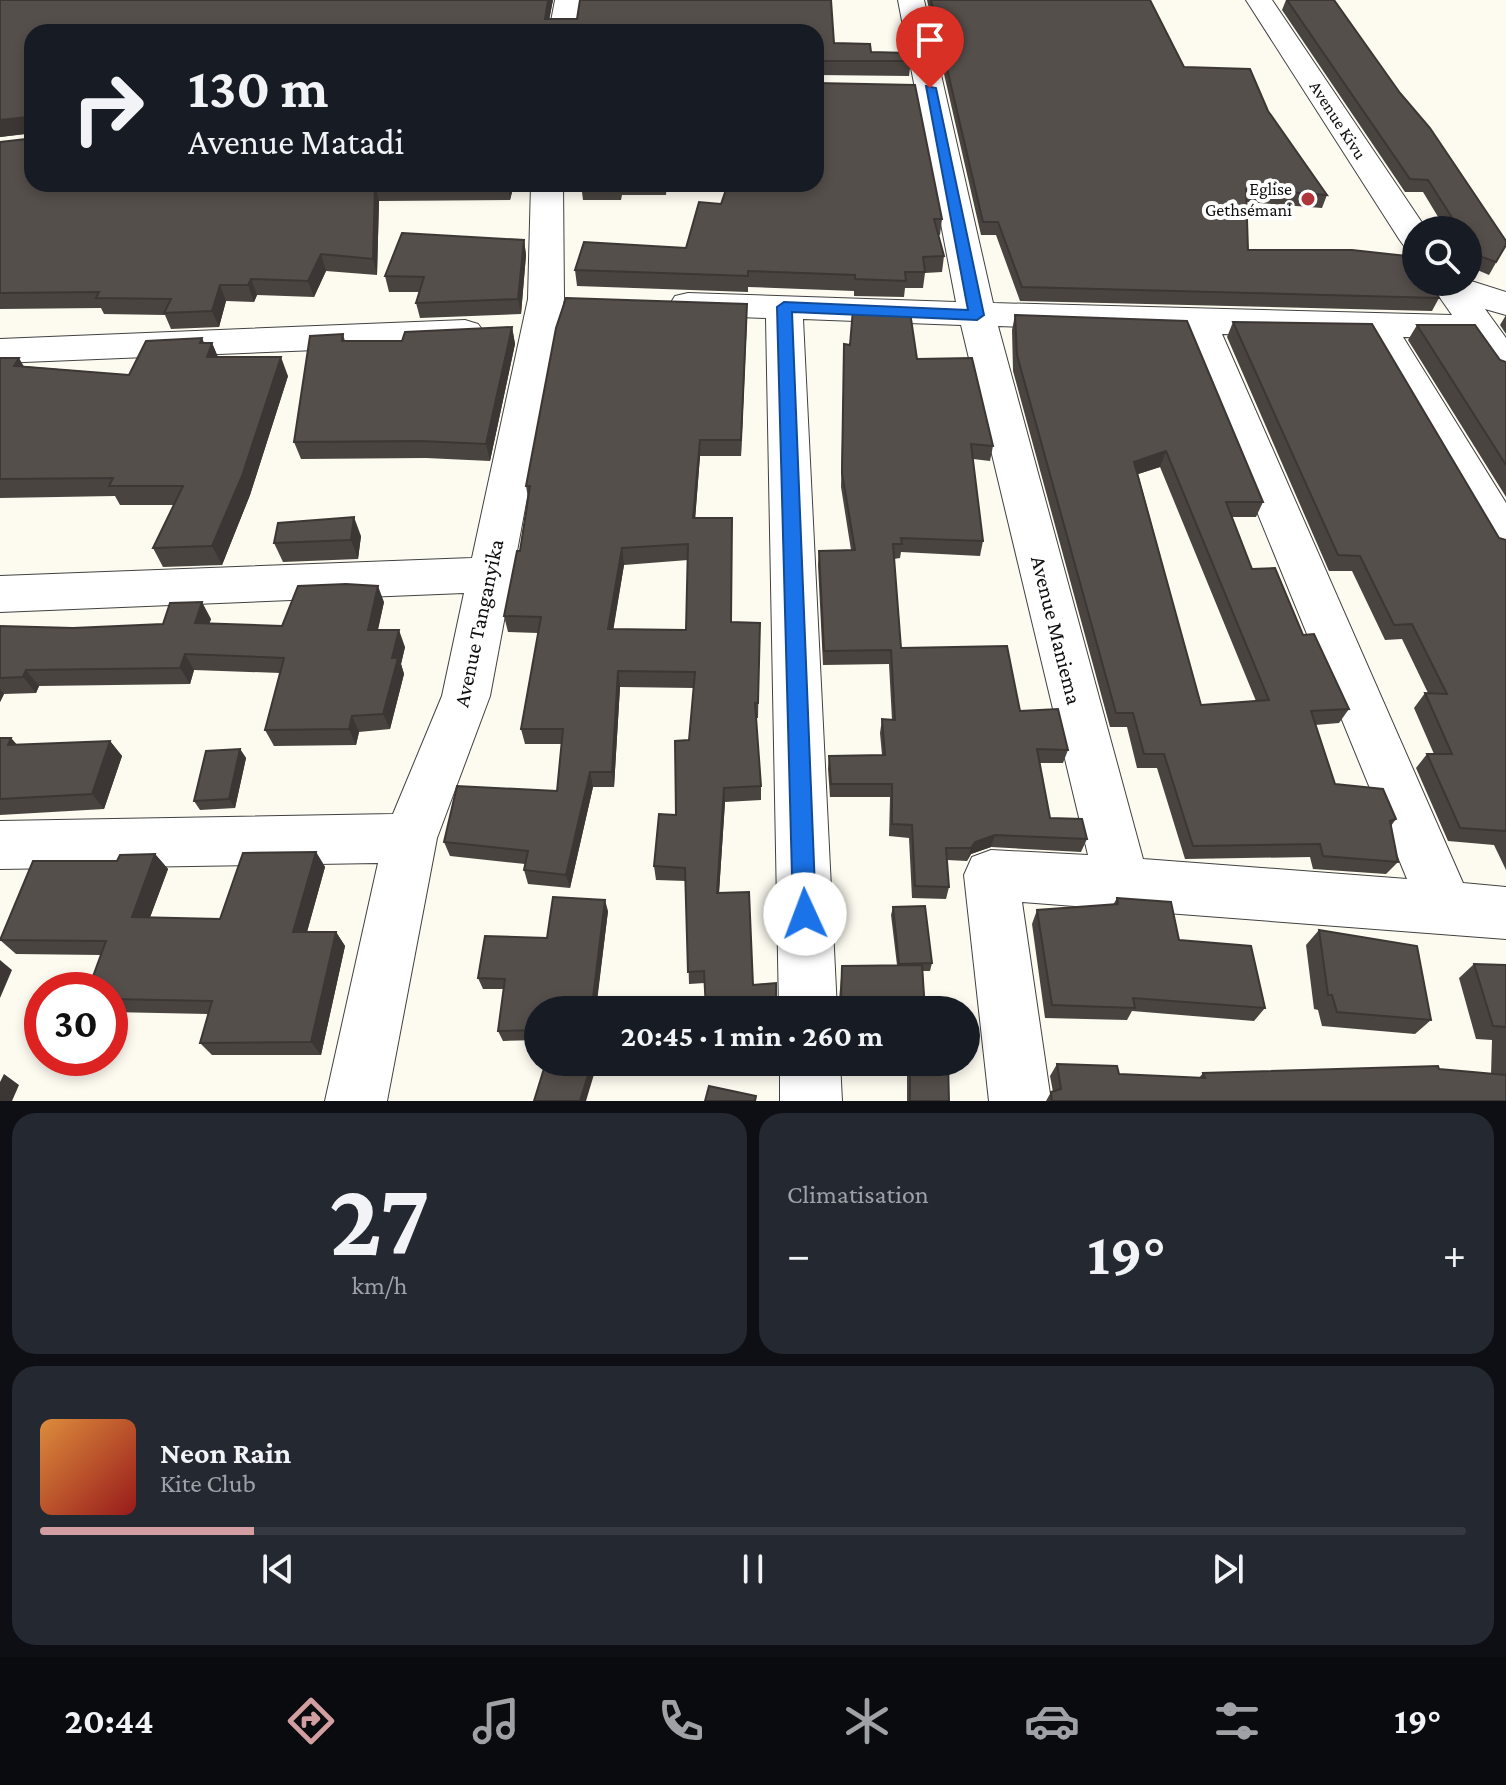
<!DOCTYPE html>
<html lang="fr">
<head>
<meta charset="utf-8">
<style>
	body { margin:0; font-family:"Crimson Pro",serif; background:#242831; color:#f1f3f6; height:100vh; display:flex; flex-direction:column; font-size:30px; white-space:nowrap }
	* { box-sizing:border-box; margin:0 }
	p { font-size:26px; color:#9ea1a6 }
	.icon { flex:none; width:44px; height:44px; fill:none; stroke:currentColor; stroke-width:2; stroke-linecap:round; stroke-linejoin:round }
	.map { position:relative; height:1101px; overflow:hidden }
	.side { display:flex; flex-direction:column; gap:12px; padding:12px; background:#0d0f14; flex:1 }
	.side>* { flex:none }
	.hud { position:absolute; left:24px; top:24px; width:800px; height:168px; border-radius:24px; box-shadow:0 4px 12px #0003; background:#171b24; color:#f1f3f6; overflow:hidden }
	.controls { position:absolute; left:1402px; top:216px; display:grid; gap:16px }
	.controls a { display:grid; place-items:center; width:80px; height:80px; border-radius:50%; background:#171b24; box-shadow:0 4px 12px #0003; font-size:40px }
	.speed { position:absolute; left:24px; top:972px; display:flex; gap:16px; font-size:40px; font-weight:700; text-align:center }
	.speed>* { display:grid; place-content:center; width:104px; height:104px; border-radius:50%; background:#171b24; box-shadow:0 4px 12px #0003; line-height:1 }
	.speed .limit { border:12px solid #d22; background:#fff; color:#111 }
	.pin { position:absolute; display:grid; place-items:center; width:68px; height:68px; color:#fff; margin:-82px -34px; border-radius:50% 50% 50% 0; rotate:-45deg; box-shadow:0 0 8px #0007 }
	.pin .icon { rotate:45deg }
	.me { position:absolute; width:88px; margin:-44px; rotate:358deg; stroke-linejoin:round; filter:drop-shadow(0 0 6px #0008) }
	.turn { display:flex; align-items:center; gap:28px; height:168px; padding:0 32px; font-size:36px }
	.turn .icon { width:104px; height:104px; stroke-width:2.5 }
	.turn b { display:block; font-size:56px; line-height:68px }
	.big { font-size:60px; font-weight:700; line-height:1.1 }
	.side .tile { flex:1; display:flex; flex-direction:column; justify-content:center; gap:12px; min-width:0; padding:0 28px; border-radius:24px; background:#242831 }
	.side .dial { align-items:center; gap:0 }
	.dial b { font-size:104px; line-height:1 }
	.song { display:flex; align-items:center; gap:24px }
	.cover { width:96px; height:96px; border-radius:12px; background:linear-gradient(135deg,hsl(30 70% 55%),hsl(0 70% 35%)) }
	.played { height:8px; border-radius:4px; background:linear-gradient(90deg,#d39ea1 15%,#363941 15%) }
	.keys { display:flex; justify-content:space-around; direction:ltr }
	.heat { display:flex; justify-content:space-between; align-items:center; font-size:44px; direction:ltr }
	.side .tiles { flex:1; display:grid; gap:12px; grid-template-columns:1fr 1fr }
	.tile:last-child { grid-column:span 2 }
	.trip { position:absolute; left:524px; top:996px; width:456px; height:80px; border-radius:40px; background:#171b24; box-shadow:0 4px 12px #0003; font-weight:700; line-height:80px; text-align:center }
	.tabs { display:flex; height:128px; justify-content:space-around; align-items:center; background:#090b0e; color:#9ea1a6 }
	.tabs .icon { width:56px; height:56px }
	.tabs .active { color:#d39ea1 }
	.tabs b { font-size:36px; color:#f1f3f6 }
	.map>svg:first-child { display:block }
</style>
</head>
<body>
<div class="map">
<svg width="1506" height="1101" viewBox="0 0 1506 1101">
	<rect width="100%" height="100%" fill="#fdfbf0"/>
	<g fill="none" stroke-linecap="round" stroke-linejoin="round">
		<!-- minor casing -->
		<g stroke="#414141" stroke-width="2">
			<path id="minor" d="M555 0H581L577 32H549Z
				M898 0H924L993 303 1452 315 1429 282 1468 280 1506 292V315L1485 309 1506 338V377L1493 374 1468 338 1403 337 1506 503V556L1491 552 1366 337 1222 334 1463 883 1506 887V939L1022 902 1051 1101H989L964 875 972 857 991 850 1088 855 961 325 803 319 837 1010H779L766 318 688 315 675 312 670 304 675 296 688 293 956 302ZM998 326 1184 333 1407 879 1143 859Z
				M1246 0H1272L1427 230H1416V249L1404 246 1399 239Z
				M531 184H563L564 299 490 696 437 838 387 1101H325L378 863 0 869V821L393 814 442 696 464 593 0 612V576L472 558 528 299Z
				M465 320 478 324 484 332 478 340 465 344 0 363V339Z
				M780 1062H840L842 1101H780Z"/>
		</g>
		<!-- minor -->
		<use href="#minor" fill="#fff" fill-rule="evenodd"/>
	</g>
	<!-- wall -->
	<path fill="#494440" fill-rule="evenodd" d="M0 0H553L549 19H577L580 0H831L834 43 870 44 871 52 909 53 911 61 909 76 816 75V32H32V184H514L510 200 379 201 377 275 326 271 314 297 257 295 254 302 226 301 219 327 171 329 165 315 104 314 101 308 0 309V142L26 139V134L0 137Z
		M927 0H1150L1184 67 1268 111 1327 195 1322 208 1246 202 1248 250 1439 298 1432 311 1020 301 996 235H981Z
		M1286 0H1334L1506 245 1489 275 1468 266V230H1446L1423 192H1405L1282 10Z
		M581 184H667L666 195H622L621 200H583Z
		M721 204 942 219 940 235H938L944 256 942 272 925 273 923 288H905L904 297 854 296V291L748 287V292L577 286 575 270 686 248Z
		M524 240 526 255 521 314 420 318 416 303 419 292H389L385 276Z
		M747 304 741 456H700L695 518 732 622 760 623 758 718H756L761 786V800L725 802 719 893 753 985 780 1001 839 1000 842 966 897 965 891 915 893 907 932 963 930 971H923L925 1010H706L705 983 689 984 686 881 656 880 654 866 676 815 689 740 694 688 620 687 614 787H593L570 888 528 884 524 870 525 864 450 856 444 842 557 791 562 744H525L521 729 538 633 508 632 504 616 520 551 528 498 526 486ZM688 560 686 630 613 629 624 565Z
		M1015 315 1263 502 1256 517H1232L1252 569 1303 635 1349 709 1339 723 1315 725 1335 784 1396 819 1391 826 1398 862 1386 874 1313 869 1310 857 1185 859 1157 768H1137L1127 727H1110L1013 371 1012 330ZM1160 467 1256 701 1201 705 1138 474Z
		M1506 315V334L1500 325Z
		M1233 322 1499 538 1506 540V870L1494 845 1448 841 1416 768 1427 754H1434L1414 708 1425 693H1428L1402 639 1385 640 1352 571H1329L1227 337Z
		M1417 325 1506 362V497L1408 340Z
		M512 327 515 344 490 461 426 458 301 459 294 442 343 334 345 341H402Z
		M202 338 204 343H212L218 357 288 376 250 495 222 565 163 567 153 548 174 505H120L115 496 0 498V358L24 366 129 375Z
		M844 344 917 359 993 446 990 461 973 459 983 541 980 556 901 552 900 558 894 559 901 648 1020 711 1068 750 1063 763H1039L1050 818 1087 839 1081 852 991 847 971 854 967 861 947 860 949 887 946 899 912 898 909 838 889 836 890 797H830L828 769 829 756 882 755 880 733 882 719 892 720 889 664 823 665 818 565 819 551 851 550 841 487Z
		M361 536 358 559 283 562 274 543Z
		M384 602 378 630 405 647 401 664 404 674 390 729 359 732 356 745 274 746 265 730 280 673 194 670 190 684 39 686 36 693 4 694 0 702V626L73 628 163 624 211 619 209 624 282 626Z
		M0 738H11L17 745 110 741 122 756 104 809 0 815Z
		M240 749 246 758 235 808 200 810 194 801Z
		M316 852 325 867 307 932H336L345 946 321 1055H212L200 1043 208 1014 110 1012V990L101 955 16 954 0 940 117 861 155 854 168 869 150 917 220 919Z
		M1117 898 1179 940 1265 1008 1254 1021 1132 1011 1127 1020 1045 1018 1032 924 1037 910 1113 905Z
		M608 911 596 1006 609 1004 611 1010H538V1040L503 1041 498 1031 504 989H483L478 978 547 938Z
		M1319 930 1431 1020 1415 1034 1322 1026 1318 1010 1314 1009 1306 945Z
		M1474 964 1506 965V1101H1046L1051 1092H1053L1050 1076 1057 1064 1119 1074 1199 1078 1203 1073 1439 1069 1491 1074 1492 1040 1476 1039 1459 978Z
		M907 1062H948L949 1101H907Z"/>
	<!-- shaded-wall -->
	<path fill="#3c3734" d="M548 0H553L547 32 545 19Z
		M26 117 32 133 0 137V120Z
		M508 184H514L510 200Z
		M375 186 379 201 377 275 373 259Z
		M524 240 526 255 521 314 518 299Z
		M321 254 326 271 314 297 308 281Z
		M251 279 257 295 254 302 248 285Z
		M220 285 226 301 219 327 212 311Z
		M747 304V320L741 456V440Z
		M512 327 515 344 490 461 486 444Z
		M202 338 208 354 212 343 220 362 216 375 200 343Z
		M281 357 288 376 250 495 222 565 212 546Z
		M19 358 30 377 14 366Z
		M700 440V456L694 534 693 518Z
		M1166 451 1160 467 1129 477 1134 462Z
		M354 517 361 536 358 559 351 540Z
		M622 548 624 565 611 644 608 629Z
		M378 586 384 602 374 646 368 630Z
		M202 602 211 619 204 639 195 623Z
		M399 630 405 647 401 664 404 674 390 729 383 714 392 658Z
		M185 654 194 670 190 684 180 668Z
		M26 670 39 686 36 693 23 677Z
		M618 671 620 687 614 787 612 772Z
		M0 689 4 694 0 702Z
		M352 716 359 732 356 745 349 729Z
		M11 738 24 753 8 745Z
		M110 741 122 756 104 809 92 794Z
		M240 749 246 758 235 808 229 799Z
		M590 772 593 787 570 888 566 875Z
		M724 788 725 802 718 907 717 893Z
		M995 835 991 847 971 854 967 861 971 848 975 842Z
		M316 852 325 867 303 946 293 932Z
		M155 854 168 869 145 931 132 917Z
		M605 900 608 911 596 1010 592 1006Z
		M336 932 345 946 321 1055 311 1042Z
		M0 960 12 970 0 998Z
		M592 1062 595 1071 586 1101H580Z
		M4 1074 19 1085 12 1101H0V1082Z"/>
	<!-- building -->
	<path fill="#554f4b" stroke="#3c3734" stroke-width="2" fill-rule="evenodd" d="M0 0H548L545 19H577L580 0H831L834 43 870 44 871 52 909 53 911 61H816V32H32V184H508L375 186 373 259 321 254 308 281 251 279 248 285H220L212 311 164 313 171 299 96 298 99 292 0 293V142L26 139V117L0 120Z
		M931 0H1150L1184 67 1250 69 1268 111 1327 195 1246 189 1248 250H1352L1416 257V282H1431L1439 298 1022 287 998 222H983Z
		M1287 0H1334L1400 93 1430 128 1506 241V245L1496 262 1476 255 1468 243V230H1460L1428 180 1410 179Z
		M816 83 915 85 942 219H934L944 256 923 257 925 272H905L906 281 855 279V275L748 271V276L575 270 584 242 686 248 699 202 721 204 728 184H816Z
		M402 233 524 240 518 299 416 303 424 277 385 276Z
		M566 298 747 304 741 440H700L693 518H732L731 622 760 623 758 703H755L761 786 724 788 717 893 749 892 753 985 776 983V998L780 1001 841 1000 842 966 922 965 925 1010H706L704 971 688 972 685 868 654 866 659 814 676 815 675 741 689 740 695 672 618 671 612 772H590L566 875 524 870 528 851 444 842 457 786 557 791 563 729H521L541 617 504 616 517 551H520L530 486H526L556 328ZM688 544 686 630 608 629 622 548Z
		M853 309 910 312 917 359 972 358 993 446 971 444 983 541 901 538 902 544H893L901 648 1007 646 1020 711 1058 709 1068 750 1037 749 1050 818 1082 819 1087 839 995 835 975 842 971 848H946L949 887 915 886 912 825 892 824V784H831L829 756 885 755 882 719 895 720 891 650 824 651 819 551 855 550 842 473 844 344 850 345Z
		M1015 315 1187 321 1263 502H1226L1252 569 1275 568 1303 635 1314 634 1349 709 1311 711 1335 784 1383 789 1396 819 1390 821 1398 862 1323 856 1320 844 1193 846 1164 754H1144L1133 713H1116L1017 355ZM1166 451 1269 700 1201 705 1134 462Z
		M1233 322 1372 324 1499 538 1506 540V831L1460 828 1427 754H1452L1425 693 1447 694 1412 624 1394 625 1360 556 1338 555Z
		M1417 325H1475L1500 360 1506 362V465Z
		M512 327 486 444 421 441 294 442 310 336 343 334 342 341H402L405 332Z
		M202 338 200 343H212L207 357H281L242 476 212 546 153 548 183 486H109L113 478 0 479V358H19L14 366 129 375 146 341Z
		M354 517 351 540 274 543 278 523Z
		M346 584 378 586 368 630H399L392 658H398L383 714 352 716 349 729 265 730 284 658 185 654 180 668 26 670 23 677 0 678V626L73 628 163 624 170 603 202 602 195 623 282 626 298 586Z
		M0 738H11L8 745 110 741 92 794 0 799Z
		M240 749 229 799 194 801 206 751Z
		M316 852 293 932H336L311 1042 200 1043 212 1001 110 999V990H88L106 941 0 940 33 861H117L120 855 155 854 132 917 220 919 243 853Z
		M553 897 605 900 592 1006 609 1004 607 1010H538V1030L498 1031 505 979 478 978 485 936 547 938Z
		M1117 898 1171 902 1179 940 1251 946 1265 1008 1133 998 1135 1008 1052 1005 1037 910 1118 904Z
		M925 906 932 963 899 964 893 907Z
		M1319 930 1417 946 1431 1020 1337 1012 1332 995H1328Z
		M1474 964 1506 965V1027L1493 1026Z
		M546 1062H592L580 1101H534Z
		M910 1062H948L949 1101H910Z
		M1057 1064 1117 1066 1119 1074 1205 1078 1203 1073 1438 1066 1439 1069 1506 1075V1101H1052L1051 1092 1061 1089Z
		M709 1086 756 1096 755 1101H705Z"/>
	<!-- route -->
	<path fill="#1a73e8" stroke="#114b97" stroke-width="2" d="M926 86 936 88 984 315 977 320 792 312 816 914 813 922 805 925 797 922 793 914 777 307 784 302 968 310Z"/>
	<!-- markers -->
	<circle fill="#ae3539" stroke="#fff" stroke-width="3" cx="1308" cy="199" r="8"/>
	<g text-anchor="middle" stroke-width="8" stroke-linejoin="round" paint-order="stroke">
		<!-- far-street labels -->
		<g font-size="18" fill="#0e0e0e" stroke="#fff">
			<text transform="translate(1338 120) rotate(57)" y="6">Avenue Kivu</text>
		</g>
		<!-- far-poi labels -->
		<g font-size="18" fill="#0e0e0e" stroke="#fff" text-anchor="end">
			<text x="1292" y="195">Eglise<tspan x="1292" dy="21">Gethsémani</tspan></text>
		</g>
		<!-- street labels -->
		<g font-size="22" fill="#0e0e0e" stroke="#fff">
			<text transform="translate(478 623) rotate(-78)" y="8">Avenue Tanganyika</text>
			<text transform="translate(1057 630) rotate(76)" y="8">Avenue Maniema</text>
		</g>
	</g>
</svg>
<div class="controls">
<a><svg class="icon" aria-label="search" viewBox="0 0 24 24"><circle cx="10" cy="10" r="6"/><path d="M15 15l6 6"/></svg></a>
</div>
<div class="speed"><div class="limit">30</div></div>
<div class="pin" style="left:930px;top:88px;background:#d93025"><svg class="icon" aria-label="arrive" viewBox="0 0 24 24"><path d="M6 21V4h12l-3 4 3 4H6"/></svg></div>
<svg class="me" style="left:805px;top:914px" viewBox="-20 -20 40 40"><circle r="19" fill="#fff"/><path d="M0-13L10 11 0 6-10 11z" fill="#1a73e8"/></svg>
<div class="trip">20:45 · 1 min · 260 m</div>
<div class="hud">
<div class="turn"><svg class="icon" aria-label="right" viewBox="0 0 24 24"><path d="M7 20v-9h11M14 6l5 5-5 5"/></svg><div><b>130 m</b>Avenue Matadi</div></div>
</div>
</div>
<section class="side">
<div class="tiles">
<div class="tile dial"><b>27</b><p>km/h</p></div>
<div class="tile"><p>Climatisation</p>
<div class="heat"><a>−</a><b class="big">19°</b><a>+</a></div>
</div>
<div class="tile">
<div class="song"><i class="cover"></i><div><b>Neon Rain</b><p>Kite Club</p></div></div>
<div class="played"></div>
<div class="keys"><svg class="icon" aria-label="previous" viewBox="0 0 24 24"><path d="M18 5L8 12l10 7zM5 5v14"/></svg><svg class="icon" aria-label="pause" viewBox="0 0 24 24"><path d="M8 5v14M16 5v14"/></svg><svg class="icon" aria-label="next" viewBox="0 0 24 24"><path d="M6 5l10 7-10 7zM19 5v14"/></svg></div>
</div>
</div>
</section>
<nav class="tabs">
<b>20:44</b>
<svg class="icon active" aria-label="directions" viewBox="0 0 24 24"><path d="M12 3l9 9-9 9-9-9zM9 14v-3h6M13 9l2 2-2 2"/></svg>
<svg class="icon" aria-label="music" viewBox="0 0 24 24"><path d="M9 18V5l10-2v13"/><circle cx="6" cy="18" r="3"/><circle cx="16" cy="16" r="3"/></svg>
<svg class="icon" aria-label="phone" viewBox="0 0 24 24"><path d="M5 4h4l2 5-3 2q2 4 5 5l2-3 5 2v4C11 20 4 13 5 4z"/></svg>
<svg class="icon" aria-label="climate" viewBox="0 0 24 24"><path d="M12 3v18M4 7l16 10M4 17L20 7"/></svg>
<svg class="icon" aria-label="car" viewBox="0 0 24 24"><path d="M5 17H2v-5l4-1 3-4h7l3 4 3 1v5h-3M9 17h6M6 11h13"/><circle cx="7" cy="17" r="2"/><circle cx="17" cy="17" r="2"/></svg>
<svg class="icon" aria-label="filters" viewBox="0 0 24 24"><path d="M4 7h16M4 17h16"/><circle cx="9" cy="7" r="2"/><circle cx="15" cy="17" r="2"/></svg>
<b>19°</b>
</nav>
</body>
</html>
